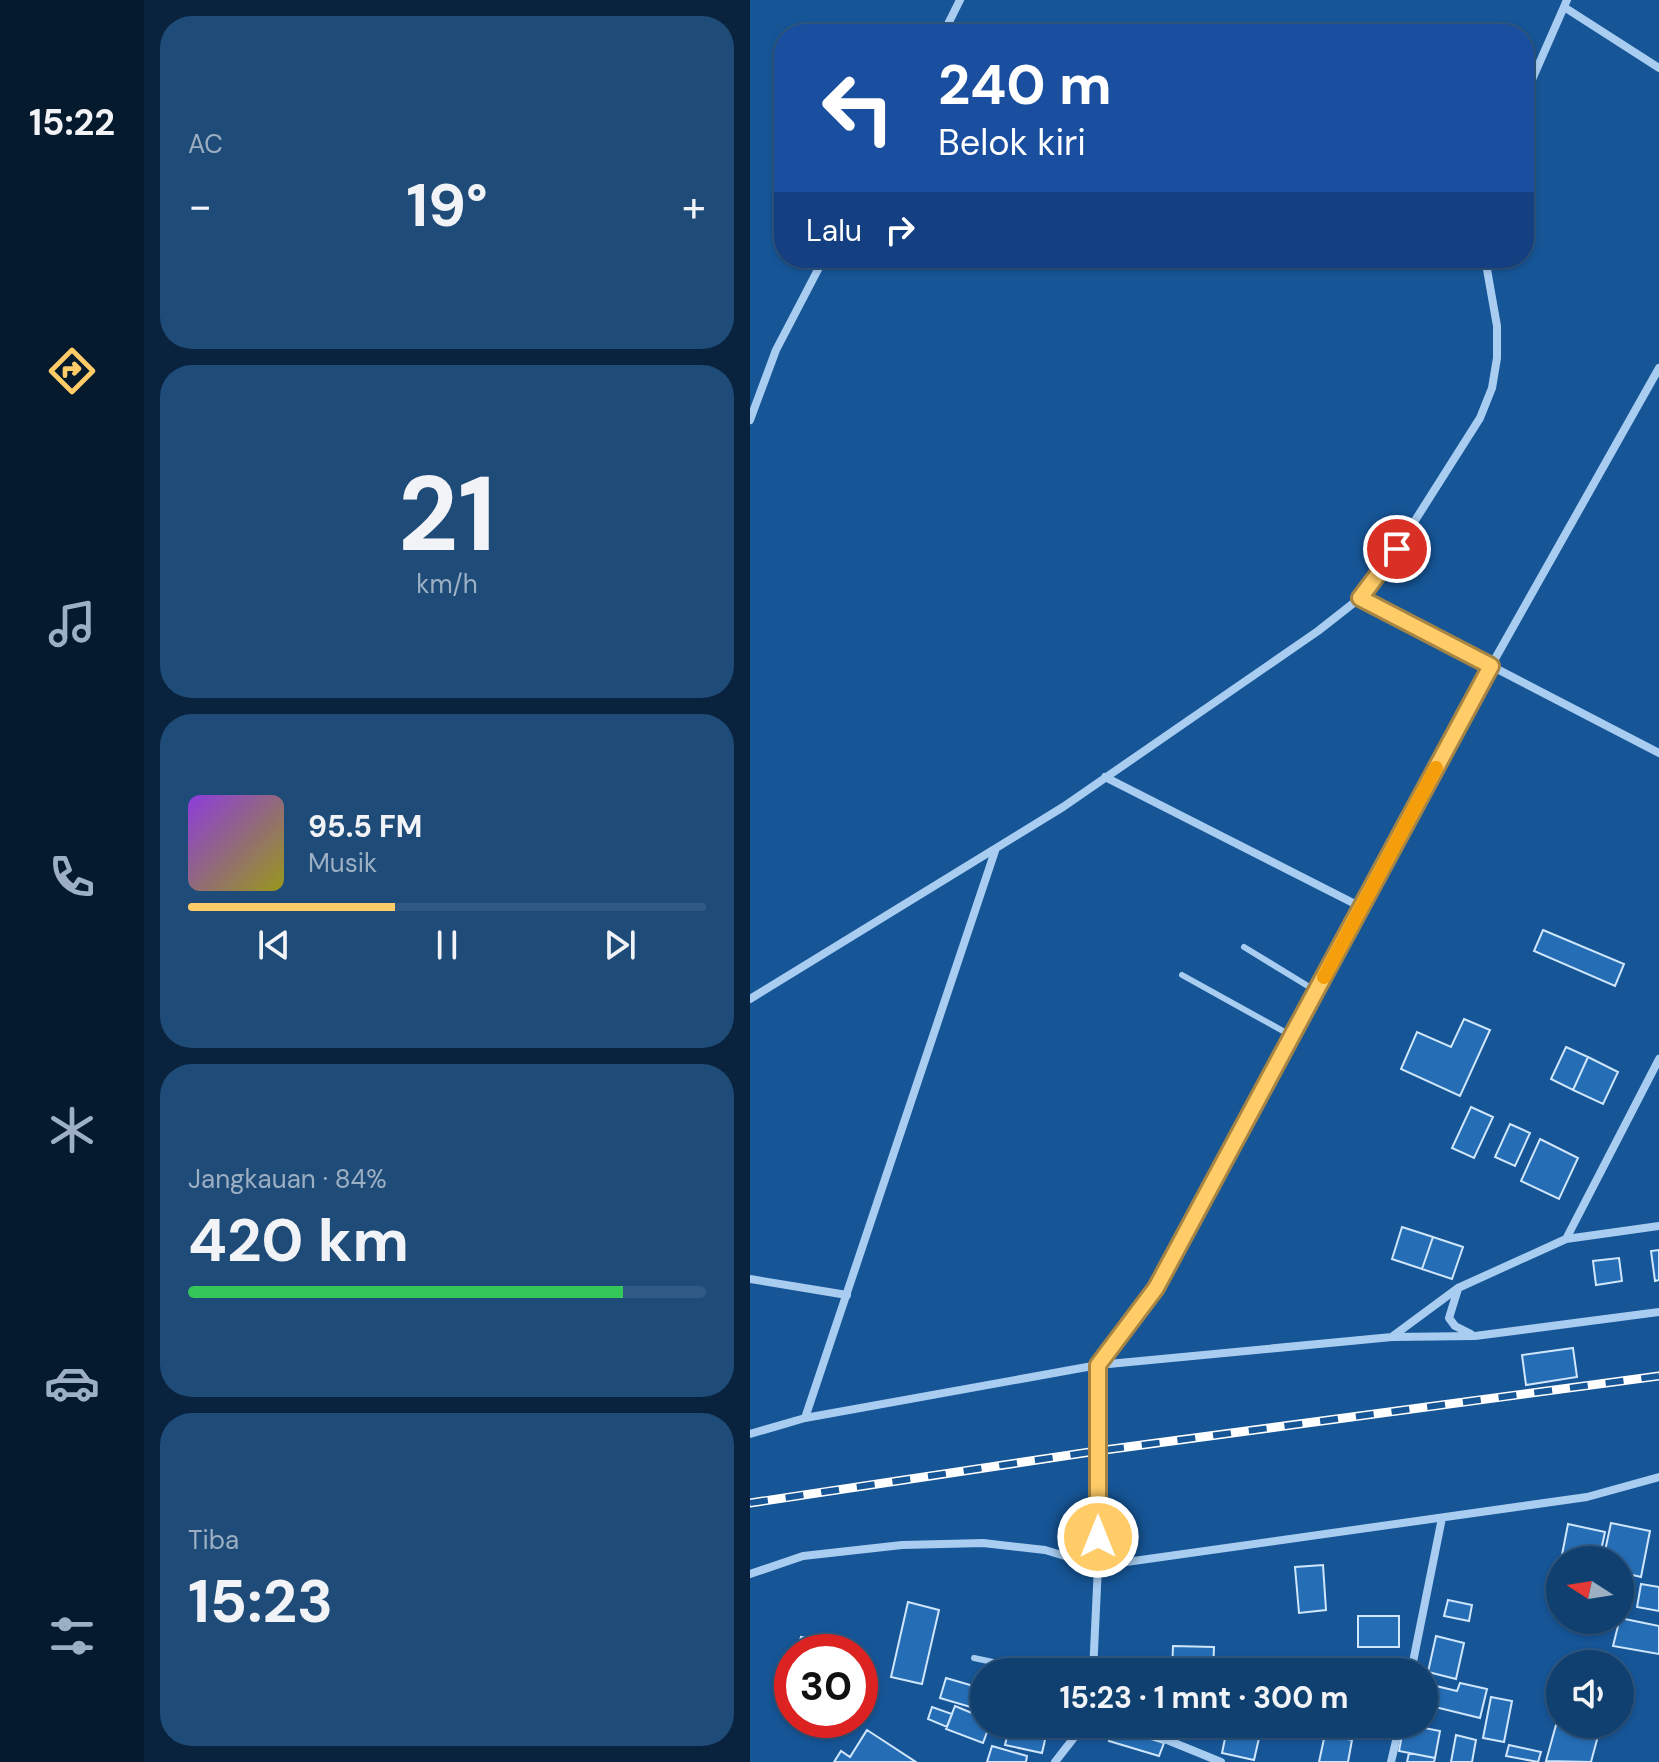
<!DOCTYPE html>
<html lang="id">
<head>
<meta charset="utf-8">
<style>
	body { margin:0; font-family:"DM Sans",sans-serif; background:#1e4b78; color:#f1f3f6; height:100vh; display:flex; flex-direction:column; font-size:30px; white-space:nowrap }
	* { box-sizing:border-box; margin:0 }
	p { font-size:26px; color:#9cafc3 }
	.icon { flex:none; width:44px; height:44px; fill:none; stroke:currentColor; stroke-width:2; stroke-linecap:round; stroke-linejoin:round }
	.map { position:relative; flex:1; overflow:hidden }
	.details { display:flex; flex-direction:column; gap:16px; padding:16px; background:#09233e; width:606px }
	.details>* { flex:none }
	.top-card { position:absolute; left:24px; top:24px; width:760px; height:244px; border-radius:32px; box-shadow:0 2px 6px #0004,0 0 0 2px #305983; background:#1a4fa0; color:#fff; overflow:hidden }
	.needle { width:52px; rotate:282deg }
	.fabs { position:absolute; left:796px; top:1546px; display:grid; gap:16px }
	.fabs a { display:grid; place-items:center; width:88px; height:88px; border-radius:50%; background:#104070; box-shadow:0 2px 6px #0004,0 0 0 2px #305983; font-size:40px }
	.speed { position:absolute; left:24px; top:1634px; display:flex; gap:16px; font-size:40px; font-weight:700; text-align:center }
	.speed>* { display:grid; place-content:center; width:104px; height:104px; border-radius:50%; background:#104070; box-shadow:0 2px 6px #0004,0 0 0 2px #305983; line-height:1 }
	.speed .limit { border:12px solid #d22; background:#fff; color:#111 }
	.pin { position:absolute; display:grid; place-items:center; width:68px; height:68px; color:#fff; margin:-34px; border:4px solid #fff; border-radius:50%; box-shadow:0 2px 8px #0007 }
	.me { position:absolute; width:88px; margin:-44px; rotate:0deg; stroke-linejoin:round; filter:drop-shadow(0 0 6px #0008) }
	.turn { display:flex; align-items:center; gap:28px; height:168px; padding:0 32px; font-size:36px }
	.turn .icon { width:104px; height:104px; stroke-width:2.5 }
	.turn b { display:block; font-size:56px; line-height:68px }
	.then { display:flex; align-items:center; height:76px; padding:0 32px; background:#0003; gap:16px; font-size:30px }
	.big { font-size:60px; font-weight:700; line-height:1.1 }
	.details .widget { flex:1; display:flex; flex-direction:column; justify-content:center; gap:12px; min-width:0; padding:0 28px; border-radius:32px; background:#1e4b78 }
	.details .dial { align-items:center; gap:0 }
	.dial b { font-size:104px; line-height:1 }
	.song { display:flex; align-items:center; gap:24px }
	.cover { width:96px; height:96px; border-radius:12px; background:linear-gradient(135deg,hsl(270 70% 55%),hsl(60 70% 35%)) }
	.played { height:8px; border-radius:4px; background:linear-gradient(90deg,#ffcc68 40%,#305983 40%) }
	.keys { display:flex; justify-content:space-around; direction:ltr }
	.heat { display:flex; justify-content:space-between; align-items:center; font-size:44px; direction:ltr }
	.charge { height:12px; border-radius:6px; background:linear-gradient(90deg,#34c759 84%,#305983 0) }
	.trip { position:absolute; left:220px; top:1658px; width:468px; height:80px; border-radius:40px; background:#104070; box-shadow:0 2px 6px #0004,0 0 0 2px #305983; font-weight:700; line-height:80px; text-align:center }
	main { display:flex; flex:1; min-height:0 }
	.menu { display:flex; flex-direction:column; width:144px; justify-content:space-around; align-items:center; background:#061a2d; color:#9cafc3 }
	.menu .icon { width:56px; height:56px }
	.menu .current { color:#ffcc68 }
	.menu b { font-size:36px; color:#f1f3f6 }
	.map>svg:first-child { display:block }
</style>
</head>
<body>
<main>
<nav class="menu">
<b>15:22</b>
<svg class="icon current" aria-label="directions" viewBox="0 0 24 24"><path d="M12 3l9 9-9 9-9-9zM9 14v-3h6M13 9l2 2-2 2"/></svg>
<svg class="icon" aria-label="music" viewBox="0 0 24 24"><path d="M9 18V5l10-2v13"/><circle cx="6" cy="18" r="3"/><circle cx="16" cy="16" r="3"/></svg>
<svg class="icon" aria-label="phone" viewBox="0 0 24 24"><path d="M5 4h4l2 5-3 2q2 4 5 5l2-3 5 2v4C11 20 4 13 5 4z"/></svg>
<svg class="icon" aria-label="climate" viewBox="0 0 24 24"><path d="M12 3v18M4 7l16 10M4 17L20 7"/></svg>
<svg class="icon" aria-label="car" viewBox="0 0 24 24"><path d="M5 17H2v-5l4-1 3-4h7l3 4 3 1v5h-3M9 17h6M6 11h13"/><circle cx="7" cy="17" r="2"/><circle cx="17" cy="17" r="2"/></svg>
<svg class="icon" aria-label="filters" viewBox="0 0 24 24"><path d="M4 7h16M4 17h16"/><circle cx="9" cy="7" r="2"/><circle cx="15" cy="17" r="2"/></svg>
</nav>
<section class="details">
<div class="widget"><p>AC</p>
<div class="heat"><a>−</a><b class="big">19°</b><a>+</a></div>
</div>
<div class="widget dial"><b>21</b><p>km/h</p></div>
<div class="widget">
<div class="song"><i class="cover"></i><div><b>95.5 FM</b><p>Musik</p></div></div>
<div class="played"></div>
<div class="keys"><svg class="icon" aria-label="previous" viewBox="0 0 24 24"><path d="M18 5L8 12l10 7zM5 5v14"/></svg><svg class="icon" aria-label="pause" viewBox="0 0 24 24"><path d="M8 5v14M16 5v14"/></svg><svg class="icon" aria-label="next" viewBox="0 0 24 24"><path d="M6 5l10 7-10 7zM19 5v14"/></svg></div>
</div>
<div class="widget"><p>Jangkauan · 84%</p><b class="big">420 km</b><div class="charge"></div></div>
<div class="widget"><p>Tiba</p><b class="big">15:23</b></div>
</section>
<div class="map">
<svg width="909" height="1762" viewBox="0 0 909 1762">
	<rect width="100%" height="100%" fill="#165596"/>
	<!-- building -->
	<path fill="#256db5" stroke="#cfe6fc" stroke-width="2" d="M793 930 874 964 865 986 784 951Z
		M714 1019 740 1030 710 1096 651 1069 667 1032 701 1047Z
		M816 1047 838 1057 823 1090 801 1079Z
		M838 1057 868 1072 853 1104 823 1090Z
		M721 1107 743 1117 724 1158 702 1148Z
		M760 1124 780 1133 765 1166 745 1157Z
		M790 1139 828 1158 809 1199 771 1181Z
		M652 1227 683 1237 672 1269 642 1259Z
		M683 1237 713 1247 702 1279 672 1269Z
		M909 1250V1280L905 1281 901 1251Z
		M869 1258 872 1281 846 1285 843 1261Z
		M823 1348 827 1377 776 1385 772 1355Z
		M861 1523 900 1531 891 1577 870 1572V1560H853Z
		M818 1524 855 1532 849 1560H811Z
		M573 1565 576 1610 549 1613 545 1567Z
		M891 1584 909 1587V1611L887 1607Z
		M698 1600 722 1605 719 1621 694 1616Z
		M158 1602 189 1610 172 1684 141 1677Z
		M608 1616H649V1647H608Z
		M870 1618 909 1626V1654L863 1646Z
		M686 1636 714 1643 706 1679 678 1672Z
		M51 1637 89 1644 87 1652H47Z
		M423 1646 464 1647 463 1672H422Z
		M538 1659 556 1662 554 1672H535Z
		M196 1678 234 1689V1711L190 1698Z
		M710 1683 737 1689 730 1718 681 1706 686 1686 707 1691Z
		M741 1697 762 1701 754 1742 733 1738Z
		M205 1706 234 1718V1724H240L233 1743 196 1729Z
		M182 1707 202 1714 197 1727 178 1719Z
		M260 1724 297 1731 292 1753 255 1745Z
		M428 1724H460L457 1739 426 1732Z
		M478 1724 512 1725 504 1760 472 1753Z
		M551 1724H609L606 1736Z
		M654 1724 690 1731 685 1758 649 1751Z
		M806 1725 848 1736 841 1762 796 1761Z
		M363 1727 414 1743 409 1756 359 1741Z
		M117 1730 166 1762H84L91 1751 100 1757Z
		M575 1734 602 1740 598 1762H569Z
		M706 1735 726 1740 722 1762H701Z
		M759 1745 791 1752 788 1762 756 1756Z
		M242 1746 277 1756 276 1762H237Z
		M659 1753 685 1758 684 1762H657Z"/>
	<g fill="none" stroke-linecap="round" stroke-linejoin="round">
		<!-- lane -->
		<path stroke="#a8cdf1" stroke-width="6" d="M494 947 566 991
			M432 975 542 1036
			M224 1658 290 1672"/>
		<!-- street -->
		<path stroke="#a8cdf1" stroke-width="8" d="M814 7 909 68
			M193 34 210 0
			M774 98 817 0
			M0 420 26 350 74 258
			M610 598 909 753
			M355 777 611 907
			M0 999 313 807 568 631 610 598 647 549 730 418 742 388 747 358V326L735 258
			M816 1239 909 1059
			M0 1279 97 1295
			M708 1289 699 1318 705 1326 721 1334
			M643 1336 708 1288 816 1239 909 1226
			M55 1418 245 851
			M0 1434 55 1418 348 1365 642 1337 725 1336 909 1312
			M0 1574 53 1556 152 1545 233 1543 295 1550 348 1566 837 1497 909 1477
			M343 1672 348 1566V1365L406 1288 741 666 909 368
			M661 1672 692 1518
			M378 1724 471 1762
			M305 1762 326 1735 329 1724
			M641 1762 650 1724"/>
		<!-- rail casing -->
		<g stroke="#fff" stroke-width="9">
			<path id="rail" d="M0 1503 347 1451 909 1376"/>
		</g>
		<!-- rail -->
		<use href="#rail" stroke="#165596" stroke-width="6" stroke-dasharray="18" stroke-linecap="butt"/>
	</g>
	<g fill="none" stroke-linecap="round" stroke-linejoin="round">
		<!-- route casing -->
		<g stroke="#a68544" stroke-width="20">
			<path id="route" d="M348 1537V1365L406 1288 741 666 610 598 647 549"/>
		</g>
		<!-- route -->
		<use href="#route" stroke="#ffcc68" stroke-width="14"/>
		<!-- slow -->
		<path stroke="#f59e0b" stroke-width="14" d="M574 977 686 768"/>
	</g>
</svg>
<div class="fabs">
<a><svg class="needle" viewBox="-14 -14 28 28"><path d="M0-13l5 13h-10z" fill="#e53935"/><path d="M0 13l5-13h-10z" fill="#9cafc3"/></svg></a>
<a><svg class="icon" aria-label="sound" viewBox="0 0 24 24"><path d="M4 9h4l5-4v14l-5-4H4zM17 9q2 3 0 6"/></svg></a>
</div>
<div class="speed"><div class="limit">30</div></div>
<div class="pin" style="left:647px;top:549px;background:#d93025"><svg class="icon" aria-label="arrive" viewBox="0 0 24 24"><path d="M6 21V4h12l-3 4 3 4H6"/></svg></div>
<svg class="me" style="left:348px;top:1537px" viewBox="-20 -20 40 40"><circle r="17" fill="#ffcc68" stroke="#fff" stroke-width="3"/><path d="M0-11L8 9 0 5-8 9z" fill="#fff"/></svg>
<div class="trip">15:23 · 1 mnt · 300 m</div>
<div class="top-card">
<div class="turn"><svg class="icon" aria-label="left" viewBox="0 0 24 24"><path d="M17 20v-9H6M10 6l-5 5 5 5"/></svg><div><b>240 m</b>Belok kiri</div></div>
<div class="then">Lalu<svg class="icon" aria-label="right" viewBox="0 0 24 24"><path d="M7 20v-9h11M14 6l5 5-5 5"/></svg></div>
</div>
</div>
</main>
</body>
</html>
